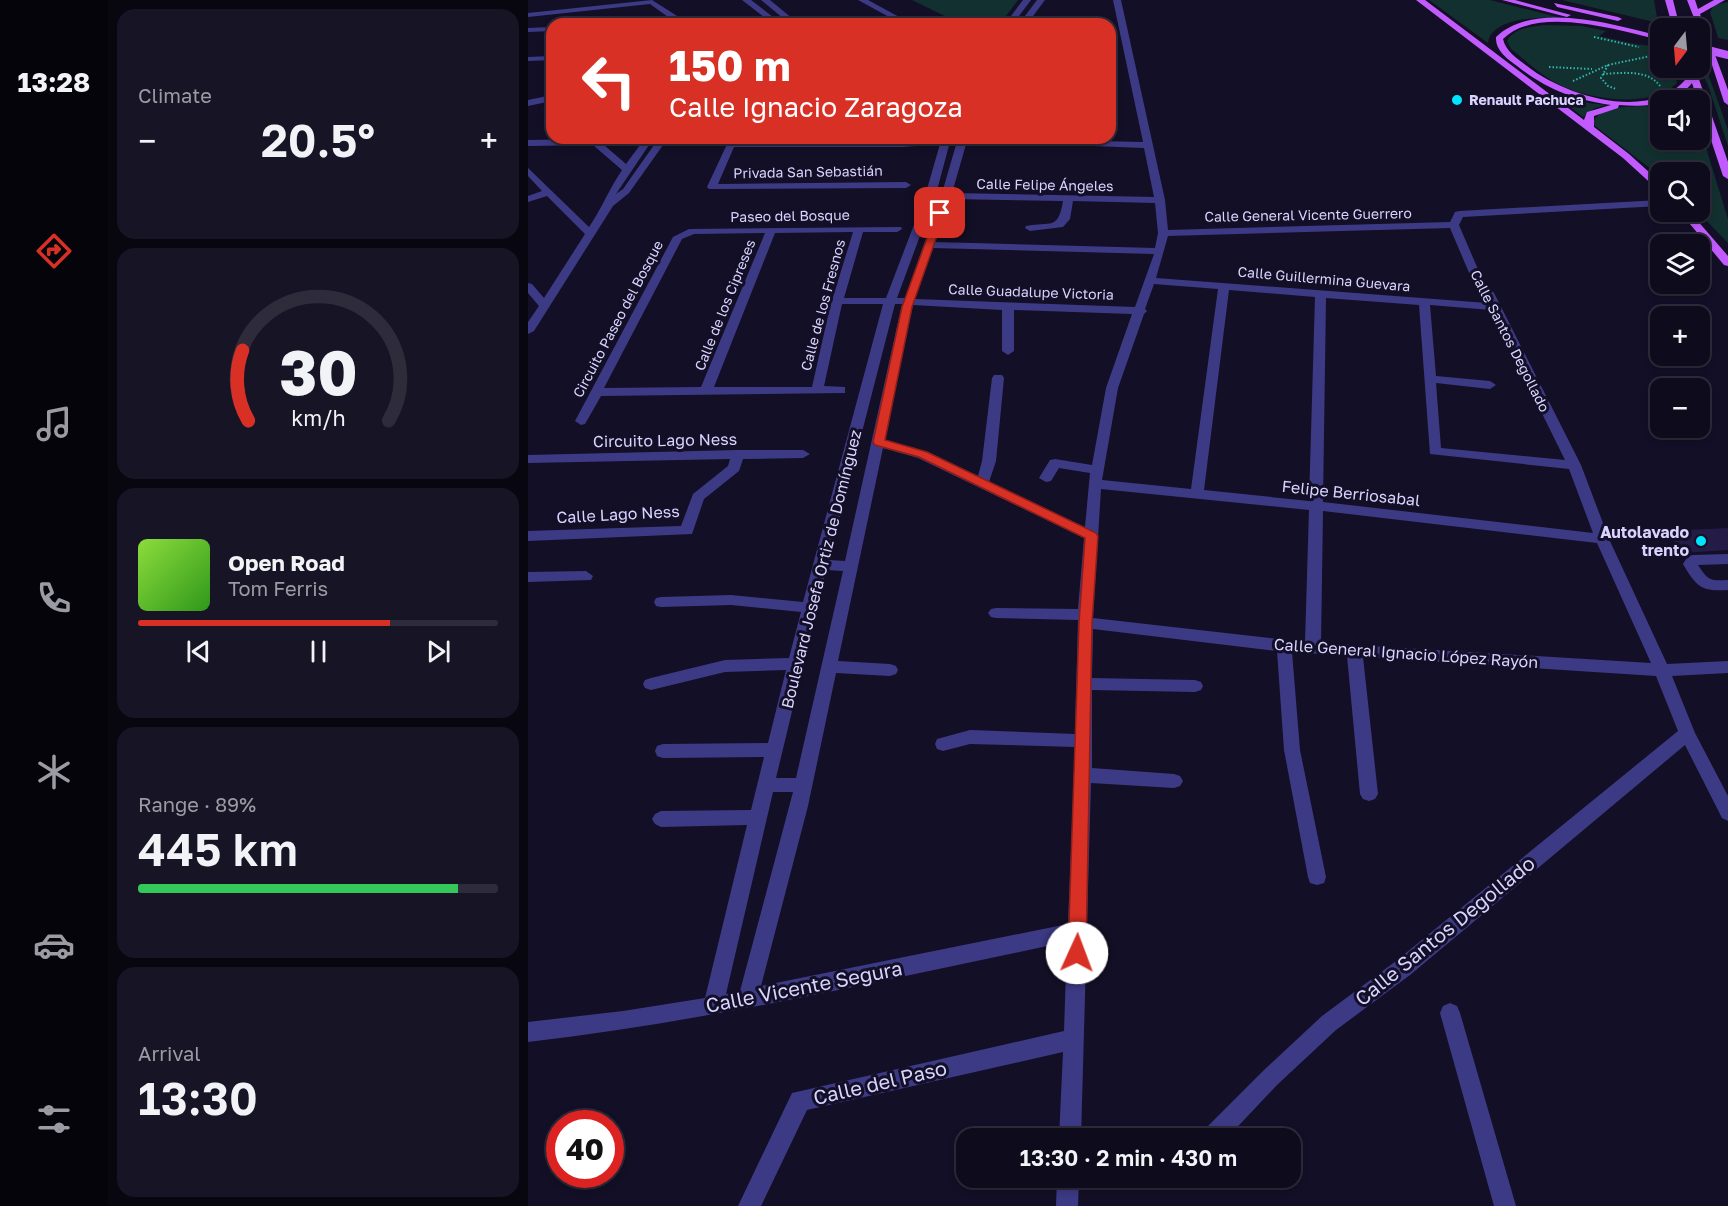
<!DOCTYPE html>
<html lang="en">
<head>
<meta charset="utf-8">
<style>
	body { margin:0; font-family:"Golos Text",sans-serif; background:#171425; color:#f1f3f6; height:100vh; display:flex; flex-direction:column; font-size:22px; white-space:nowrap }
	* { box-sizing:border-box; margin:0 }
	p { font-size:20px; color:#9b9ba3 }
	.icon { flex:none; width:33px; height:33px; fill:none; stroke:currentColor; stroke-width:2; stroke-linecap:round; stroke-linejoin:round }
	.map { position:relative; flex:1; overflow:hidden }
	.side { display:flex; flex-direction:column; gap:9px; padding:9px; background:#08060f; width:420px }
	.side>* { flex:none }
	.guide { position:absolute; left:18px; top:18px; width:570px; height:126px; border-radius:18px; box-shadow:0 3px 9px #0003,0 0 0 2px #2e2b3b; background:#d93025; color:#fff; overflow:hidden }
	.needle { width:39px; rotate:196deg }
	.controls { position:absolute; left:1122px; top:18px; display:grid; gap:12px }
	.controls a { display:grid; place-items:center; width:60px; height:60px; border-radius:12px; background:#0e0b1c; box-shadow:0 3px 9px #0003,0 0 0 2px #2e2b3b; font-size:30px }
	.speed { position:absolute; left:18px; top:1110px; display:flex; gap:12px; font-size:30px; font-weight:700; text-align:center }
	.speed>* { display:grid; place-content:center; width:78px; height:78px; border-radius:50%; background:#0e0b1c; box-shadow:0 3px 9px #0003,0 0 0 2px #2e2b3b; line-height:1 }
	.speed .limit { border:9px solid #d22; background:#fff; color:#111 }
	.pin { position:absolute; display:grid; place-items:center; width:51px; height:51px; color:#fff; margin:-26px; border-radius:12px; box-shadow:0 3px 9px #0006 }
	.me { position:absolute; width:66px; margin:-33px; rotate:2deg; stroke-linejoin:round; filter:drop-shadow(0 0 4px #0008) }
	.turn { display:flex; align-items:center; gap:21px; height:126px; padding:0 24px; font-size:27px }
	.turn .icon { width:78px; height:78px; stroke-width:2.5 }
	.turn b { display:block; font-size:42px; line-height:51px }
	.big { font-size:45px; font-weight:600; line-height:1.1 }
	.side .tile { flex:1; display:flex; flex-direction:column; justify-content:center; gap:9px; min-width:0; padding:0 21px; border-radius:18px; background:#171425 }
	.side .dial { align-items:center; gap:0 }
	.dial svg { height:156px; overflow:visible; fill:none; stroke:#2e2b3b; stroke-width:7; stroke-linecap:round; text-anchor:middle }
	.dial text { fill:#f1f3f6; stroke:none }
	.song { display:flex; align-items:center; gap:18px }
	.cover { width:72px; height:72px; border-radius:9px; background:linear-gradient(135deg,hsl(90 70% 55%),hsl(110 70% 35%)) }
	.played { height:6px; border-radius:3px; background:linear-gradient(90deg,#d93025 70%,#2e2b3b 70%) }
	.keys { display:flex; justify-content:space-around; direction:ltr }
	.heat { display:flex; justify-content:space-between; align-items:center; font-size:33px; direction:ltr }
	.charge { height:9px; border-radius:4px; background:linear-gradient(90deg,#34c759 89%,#2e2b3b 0) }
	.trip { position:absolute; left:428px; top:1128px; width:345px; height:60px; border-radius:18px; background:#0e0b1c; box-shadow:0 3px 9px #0003,0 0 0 2px #2e2b3b; font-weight:600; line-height:60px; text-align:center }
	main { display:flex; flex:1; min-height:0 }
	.menu { display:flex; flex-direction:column; width:108px; justify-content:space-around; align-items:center; background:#06040b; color:#9b9ba3 }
	.menu .icon { width:42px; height:42px }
	.menu .selected { color:#d93025 }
	.menu b { font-size:27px; color:#f1f3f6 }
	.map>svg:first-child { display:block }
</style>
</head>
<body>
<main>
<nav class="menu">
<b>13:28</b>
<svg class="icon selected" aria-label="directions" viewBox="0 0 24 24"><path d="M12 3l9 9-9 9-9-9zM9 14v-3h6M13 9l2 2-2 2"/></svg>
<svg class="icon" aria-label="music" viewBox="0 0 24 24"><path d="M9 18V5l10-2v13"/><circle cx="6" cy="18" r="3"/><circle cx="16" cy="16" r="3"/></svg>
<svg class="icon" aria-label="phone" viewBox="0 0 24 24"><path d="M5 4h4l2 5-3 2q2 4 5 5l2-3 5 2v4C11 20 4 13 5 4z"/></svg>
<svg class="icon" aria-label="climate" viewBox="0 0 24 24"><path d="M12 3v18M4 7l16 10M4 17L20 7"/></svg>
<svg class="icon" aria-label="car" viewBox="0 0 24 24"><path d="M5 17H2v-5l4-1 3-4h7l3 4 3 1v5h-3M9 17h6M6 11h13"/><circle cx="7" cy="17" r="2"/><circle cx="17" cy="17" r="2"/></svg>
<svg class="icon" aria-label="filters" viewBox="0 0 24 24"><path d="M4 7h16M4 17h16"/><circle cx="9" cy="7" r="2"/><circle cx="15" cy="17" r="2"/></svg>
</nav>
<section class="side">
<div class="tile"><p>Climate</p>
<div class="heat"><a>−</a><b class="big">20.5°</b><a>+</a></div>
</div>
<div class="tile dial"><svg viewBox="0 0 100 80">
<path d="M14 69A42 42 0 1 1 86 69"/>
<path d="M14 69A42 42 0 0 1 11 33" stroke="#d93025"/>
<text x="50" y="56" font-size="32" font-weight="700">30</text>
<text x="50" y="72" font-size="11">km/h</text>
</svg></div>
<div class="tile">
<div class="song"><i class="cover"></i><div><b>Open Road</b><p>Tom Ferris</p></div></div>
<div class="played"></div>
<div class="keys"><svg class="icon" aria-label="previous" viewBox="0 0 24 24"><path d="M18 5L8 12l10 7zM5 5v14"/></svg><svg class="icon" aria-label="pause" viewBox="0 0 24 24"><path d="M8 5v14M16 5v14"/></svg><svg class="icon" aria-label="next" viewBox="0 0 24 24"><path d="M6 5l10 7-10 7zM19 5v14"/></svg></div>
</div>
<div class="tile"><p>Range · 89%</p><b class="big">445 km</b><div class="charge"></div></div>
<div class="tile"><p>Arrival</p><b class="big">13:30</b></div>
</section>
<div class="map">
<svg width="1200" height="1206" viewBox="0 0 1200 1206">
	<rect width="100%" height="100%" fill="#130f26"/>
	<!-- green -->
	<path fill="#12302f" d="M384 0H490L472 24H433Z
		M901 0H962L1033 18C1013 17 963 17 960 43Z
		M1034 0H1126L1130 23 1042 2Z
		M1200 2V40L1190 38 1182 12 1186 5Z
		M1016 25 1054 26 1078 31 1071 36 1107 44 1132 47V68H1145L1149 83C1122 109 1064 100 1032 85 1014 76 998 61 983 49L979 41C986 28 1002 27 1016 25Z
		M1173 54 1200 130V146L1180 85 1171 68Z
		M1023 92 1061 103 1078 105 1067 108 1055 117Z
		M1132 106V140H1172V128L1200 219V243L1170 212H1172V172H1132V176L1067 126 1065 121C1077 103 1113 107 1132 106Z"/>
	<!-- building -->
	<path fill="#241b47" d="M1200 528V550L1154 553 1139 531Z"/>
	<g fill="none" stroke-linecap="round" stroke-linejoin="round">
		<!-- path -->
		<path stroke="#2fb8b0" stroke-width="2" stroke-dasharray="1.5 2" stroke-linecap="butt" d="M1066 37 1111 47
			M1080 65 1073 78 1080 86 1088 89
			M1021 67 1064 69
			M1075 74C1094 73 1120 69 1132 86
			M1045 81 1080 65 1132 54"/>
		<!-- minor -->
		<path fill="#3d3a85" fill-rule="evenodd" d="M124 0 157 21 192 20 196 22 193 24H143L147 22 122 4 0 17V13Z
			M214 0H223L254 24H245Z
			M233 0H242L271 24H262Z
			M330 0H340L384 24H374Z
			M495 0H503L485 24H477Z
			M509 0H517L499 24H491Z
			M585 0H593L637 200 640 230 922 222 927 212 931 211 1132 200V206L935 217 931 225 955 281 966 293 1053 465 1081 539 1139 664 1200 661V673L1144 676 1167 733 1200 796V821L1194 818 1157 745 882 975 808 1030 749 1085 699 1138H673L676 1130 735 1071 794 1016 868 961 1150 731 1128 676 835 657 850 794 847 799 841 801 835 799 832 794 819 656 764 652 772 750 798 877 796 883 789 885 782 883 780 877 756 750 749 651 565 629 564 678 667 680 673 682 675 686 673 690 667 692 564 690V768L646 774 652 776 655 781 652 786 646 788 563 783 553 1138H531L535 1052 279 1110 233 1206H210L264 1093 536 1031 539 942C360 979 182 1021 0 1042V1022L95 1011 177 998 219 825 133 827 127 824 124 819 127 814 133 811 223 810 236 757 135 758 129 756 127 751 129 746 135 744 240 743 258 670 197 672 123 690 117 688 115 684 117 680 123 678 197 660 261 658 273 612 203 605 133 607 128 606 126 602 128 598 133 597 203 595 275 602 355 304H314L296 386 317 387V393L73 396 57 424 53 425 47 421 145 237 161 229 373 227 374 229 369 232H335L316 298H358L397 196 412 144 375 147H206L190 184 378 182 383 185 378 188 181 189 179 187 200 142 375 141 423 138 408 194 414 193 430 138 615 142ZM439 141 616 148 626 197 424 193ZM406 198 412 199 377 298H369ZM422 199 535 201C530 231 523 221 498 226L497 228 502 231 535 227 542 219 545 201 627 203 630 233 627 248 407 242ZM922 228 945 282 959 303 628 278 640 236ZM325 232 302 307 284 387H186L247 233ZM237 233 173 387 76 388 154 239 166 234ZM405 248 626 254 607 307 387 299ZM626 284 690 289 663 489 574 480 590 388 616 314 619 311 617 309ZM701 290 787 297 781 501 676 490ZM798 298 891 305 902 454 1041 469 1065 533 795 502ZM367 304H374L317 561 301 560ZM385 305 474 310V351L480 355 486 351V310L604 314 578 388 564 465 527 459 522 460 511 478 518 482 523 481 531 468 562 473 557 527 461 482 468 461 476 378 474 375H466L464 378 454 461 450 476 400 452 357 440ZM902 305 963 310 1037 460 913 448 908 383 962 389 968 385 962 381 908 376ZM355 448 390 458 556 538 550 609 468 608 463 609 460 613 463 617 468 618 550 620 547 734 442 730 409 739 407 744 409 749 415 751 442 744 547 747 540 924 233 986 280 806 308 673 362 676 368 674 370 670 368 666 362 664 310 661ZM573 489 781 510 777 642 565 618ZM795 511 1069 543 1123 663 793 643ZM298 570 315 571 268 778H248ZM245 792H265L212 991 198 994Z
			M24 27V31L0 32V28Z
			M24 56V60L0 61V57Z
			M24 95V101L0 106V100Z
			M116 138H140L101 193 85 206 6 331 0 334V322L11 306 0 293V283L4 284 16 298 57 234 19 196 0 202V196L14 191 0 176V168L61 227C74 208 81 189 94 170L65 145 0 146V140ZM76 145H112L98 164ZM121 145H126L95 189 88 194Z
			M210 450H275L282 454 275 458 215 459 211 471 176 499 164 534 0 541V531L153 526 165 494 200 466 202 459 0 463V455Z
			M1200 554V564L1170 565C1180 580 1181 581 1200 580V590C1173 592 1168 586 1155 564L1160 556 1165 555Z
			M58 571 65 576 63 580 0 582V572Z
			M922 1003 929 1006 932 1013 988 1206H966L912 1013 915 1006Z
			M529 1178H551L550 1206H528Z"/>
		<!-- major -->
		<path fill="#c25bff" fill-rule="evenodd" d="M888 0H897L1056 120 1059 112 1083 105C1044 99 1020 90 989 66 979 59 967 50 968 37 1006 0 1087 25 1132 36V40C1090 30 1009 5 975 39 978 52 989 58 999 66 1038 97 1126 124 1161 75L1159 68H1167L1200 162V179L1195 176 1164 83C1146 106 1118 107 1091 105L1090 108 1066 116V127L1101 154 1132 182V190L1129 189 1095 158Z
			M974 0H987L1043 15 1039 17Z
			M1137 0H1145L1152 28H1145Z
			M1159 0H1167L1170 9 1186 0H1197L1172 14 1200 90V105L1196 102 1172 28H1170Z
			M1026 3 1090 17 1094 19 1090 21 1029 7Z
			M1152 212H1162L1200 256V266L1196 265Z"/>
		<!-- major-bridge -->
		<path stroke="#c25bff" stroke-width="8" d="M1172 48 1200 55"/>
	</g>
	<!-- route -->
	<path fill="#d93025" stroke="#8d1f18" stroke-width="1.5" d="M412 210 417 213 384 307 357 440 399 452 568 533 570 536 564 623 558 953 555 959 549 961 542 959 540 953 551 623 557 538 391 457 347 445 345 442 374 307 408 213Z"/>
	<!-- markers -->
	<g fill="#00e5ff" stroke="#130f26" stroke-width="2">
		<circle cx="929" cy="100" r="6"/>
		<circle cx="1173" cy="541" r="6"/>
	</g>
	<g text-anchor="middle" stroke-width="6" stroke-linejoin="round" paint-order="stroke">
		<!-- far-poi labels -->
		<g font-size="14" font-weight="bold" fill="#d9d4ff" stroke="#130f26" text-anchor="start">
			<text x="941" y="105">Renault Pachuca</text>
		</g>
		<!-- far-street labels -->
		<g font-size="14" fill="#d9d4ff" stroke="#130f26">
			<text transform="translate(280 172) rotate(-1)" y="5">Privada San Sebastián</text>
			<text transform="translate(517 185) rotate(1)" y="5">Calle Felipe Ángeles</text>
			<text transform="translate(780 215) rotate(-1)" y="5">Calle General Vicente Guerrero</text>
			<text transform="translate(262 216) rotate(-1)" y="5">Paseo del Bosque</text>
			<text transform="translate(796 279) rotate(5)" y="5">Calle Guillermina Guevara</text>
			<text transform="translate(503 292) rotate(2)" y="5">Calle Guadalupe Victoria</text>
			<text transform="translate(197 305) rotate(-68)" y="5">Calle de los Cipreses</text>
			<text transform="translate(295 305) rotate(-75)" y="5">Calle de los Fresnos</text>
			<text transform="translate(90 319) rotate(-62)" y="5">Circuito Paseo del Bosque</text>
			<text transform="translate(982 341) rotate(63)" y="5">Calle Santos Degollado</text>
		</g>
		<!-- street labels -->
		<g font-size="16" fill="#d9d4ff" stroke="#130f26">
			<text transform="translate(137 440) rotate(-1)" y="6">Circuito Lago Ness</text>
			<text transform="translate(823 493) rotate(6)" y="6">Felipe Berriosabal</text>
			<text transform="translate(90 514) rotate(-3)" y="6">Calle Lago Ness</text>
			<text transform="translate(293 569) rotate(-76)" y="6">Boulevard Josefa Ortiz de Domínguez</text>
			<text transform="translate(878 653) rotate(4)" y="6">Calle General Ignacio López Rayón</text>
		</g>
		<!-- poi labels -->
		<g font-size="16" font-weight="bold" fill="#d9d4ff" stroke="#130f26" text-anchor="end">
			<text x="1161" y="538">Autolavado<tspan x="1161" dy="18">trento</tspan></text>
		</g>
		<!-- near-street labels -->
		<g font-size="20" fill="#d9d4ff" stroke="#130f26">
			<text transform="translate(917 931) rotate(-39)" y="7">Calle Santos Degollado</text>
			<text transform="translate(276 987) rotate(-11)" y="7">Calle Vicente Segura</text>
			<text transform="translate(352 1083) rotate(-13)" y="7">Calle del Paso</text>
		</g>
	</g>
</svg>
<div class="controls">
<a><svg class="needle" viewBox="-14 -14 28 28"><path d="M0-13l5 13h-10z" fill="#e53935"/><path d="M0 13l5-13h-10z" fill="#9b9ba3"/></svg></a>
<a><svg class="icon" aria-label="sound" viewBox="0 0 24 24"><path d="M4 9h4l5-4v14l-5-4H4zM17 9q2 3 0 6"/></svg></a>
<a><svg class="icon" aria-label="search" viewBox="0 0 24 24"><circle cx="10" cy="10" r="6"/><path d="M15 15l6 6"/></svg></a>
<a><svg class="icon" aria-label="layers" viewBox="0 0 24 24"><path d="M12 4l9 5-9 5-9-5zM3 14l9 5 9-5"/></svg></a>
<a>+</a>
<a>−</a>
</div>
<div class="speed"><div class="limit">40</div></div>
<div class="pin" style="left:412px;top:213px;background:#d93025"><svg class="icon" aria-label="arrive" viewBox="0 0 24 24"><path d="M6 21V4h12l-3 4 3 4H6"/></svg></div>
<svg class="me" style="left:549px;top:953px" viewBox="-20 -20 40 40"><circle r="19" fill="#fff"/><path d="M0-13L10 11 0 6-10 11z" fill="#d93025"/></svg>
<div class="trip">13:30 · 2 min · 430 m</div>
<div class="guide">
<div class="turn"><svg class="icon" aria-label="left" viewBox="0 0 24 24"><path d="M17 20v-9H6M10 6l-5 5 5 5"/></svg><div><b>150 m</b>Calle Ignacio Zaragoza</div></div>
</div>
</div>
</main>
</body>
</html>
